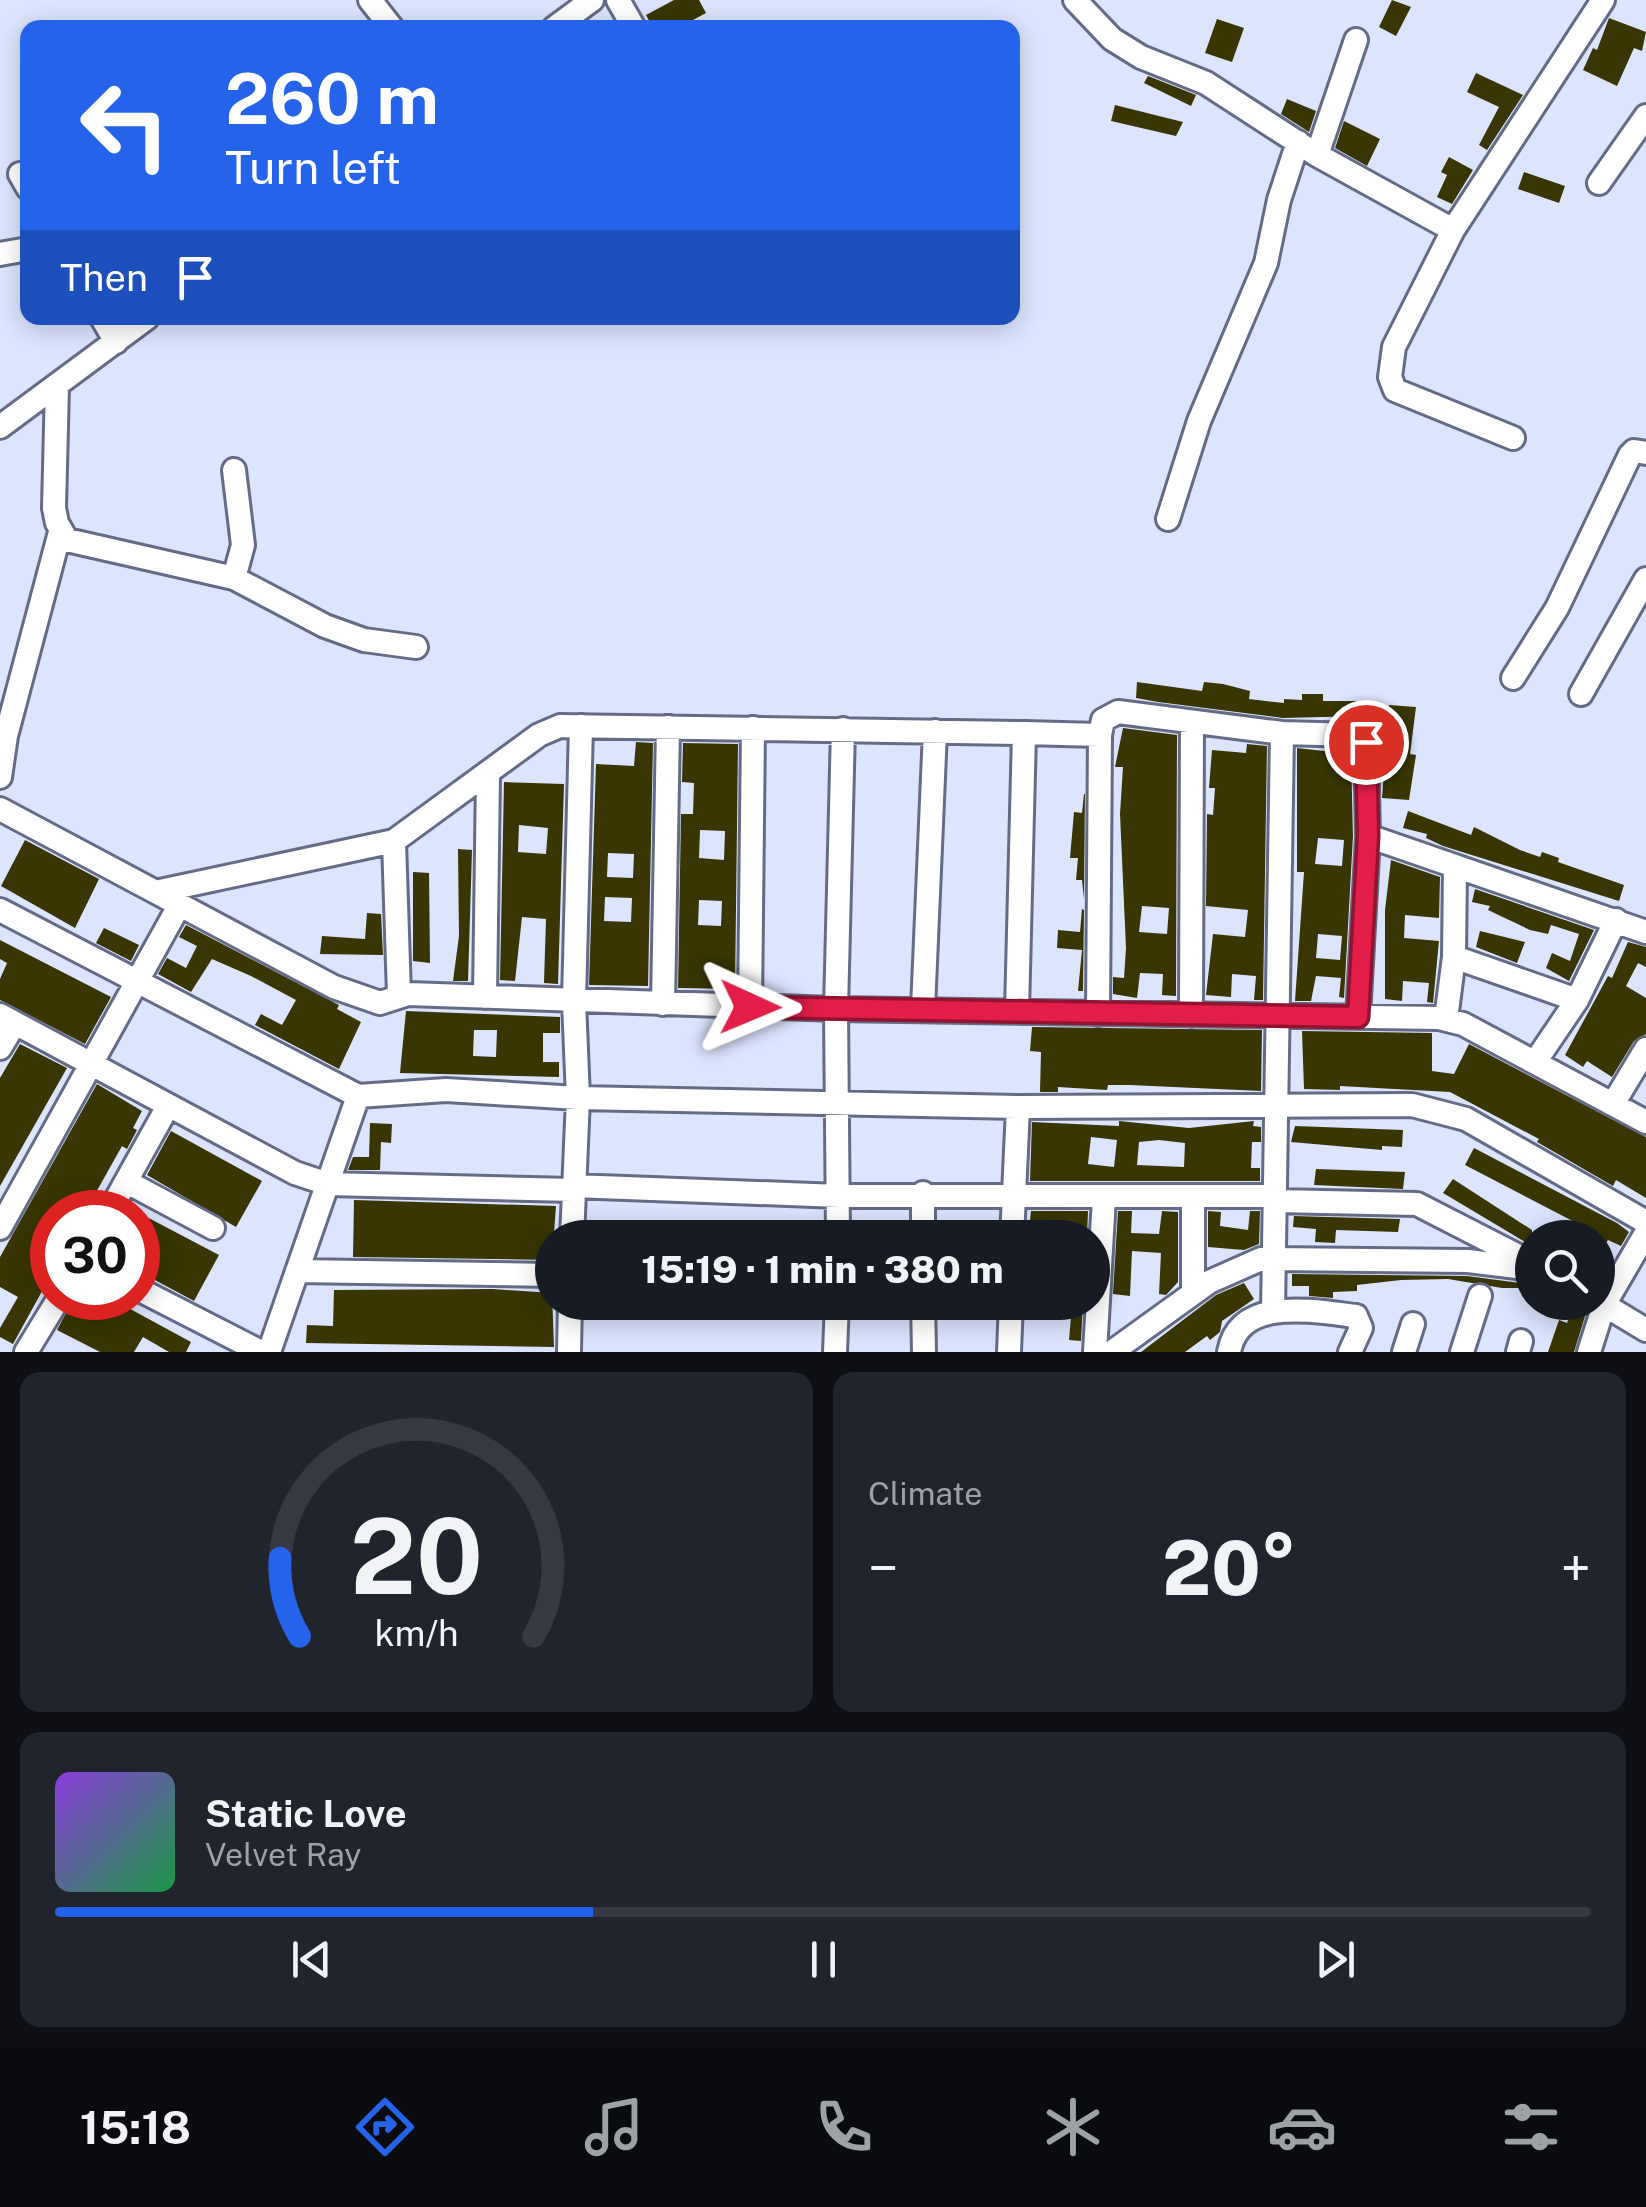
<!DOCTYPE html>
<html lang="en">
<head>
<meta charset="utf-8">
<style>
	body { margin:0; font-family:"Public Sans",sans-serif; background:#20242c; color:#f1f3f6; height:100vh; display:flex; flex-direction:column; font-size:38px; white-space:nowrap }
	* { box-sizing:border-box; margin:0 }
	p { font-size:32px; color:#9ea1a6 }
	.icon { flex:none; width:55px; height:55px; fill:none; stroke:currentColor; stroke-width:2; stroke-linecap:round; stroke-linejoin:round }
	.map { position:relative; height:1352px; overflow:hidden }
	.details { display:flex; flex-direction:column; gap:20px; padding:20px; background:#0d0f14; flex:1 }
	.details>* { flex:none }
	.guide { position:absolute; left:20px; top:20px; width:1000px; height:305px; border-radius:20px; box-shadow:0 5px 25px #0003; background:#2563eb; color:#fff; overflow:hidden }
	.tools { position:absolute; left:1515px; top:1220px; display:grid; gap:20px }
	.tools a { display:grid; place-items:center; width:100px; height:100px; border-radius:50%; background:#171b24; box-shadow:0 5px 25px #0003; font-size:50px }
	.speed { position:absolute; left:30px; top:1190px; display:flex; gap:20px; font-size:50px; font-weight:700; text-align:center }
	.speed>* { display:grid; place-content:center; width:130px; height:130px; border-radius:50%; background:#171b24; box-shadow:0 5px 25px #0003; line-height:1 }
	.speed .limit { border:15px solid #d22; background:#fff; color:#111 }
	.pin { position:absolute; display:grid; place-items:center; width:85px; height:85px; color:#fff; margin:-42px; border:5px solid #fff; border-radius:50%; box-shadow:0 2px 10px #0007 }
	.me { position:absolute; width:110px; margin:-55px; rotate:91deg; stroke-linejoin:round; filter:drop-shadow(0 0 8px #0008) }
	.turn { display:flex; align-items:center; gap:35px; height:210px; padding:0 40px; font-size:45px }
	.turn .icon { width:130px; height:130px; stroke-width:2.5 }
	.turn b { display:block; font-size:70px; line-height:85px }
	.then { display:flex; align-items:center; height:95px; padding:0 40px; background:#0003; gap:20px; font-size:38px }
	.big { font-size:75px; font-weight:800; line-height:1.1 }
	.details .widget { flex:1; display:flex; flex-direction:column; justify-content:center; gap:15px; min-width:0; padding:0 35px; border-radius:20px; background:#20242c }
	.details .dial { align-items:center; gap:0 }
	.dial svg { height:260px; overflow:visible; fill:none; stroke:#363941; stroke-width:7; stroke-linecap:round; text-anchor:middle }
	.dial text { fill:#f1f3f6; stroke:none }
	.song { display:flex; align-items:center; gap:30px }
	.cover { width:120px; height:120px; border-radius:15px; background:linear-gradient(135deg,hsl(270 70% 55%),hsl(140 70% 35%)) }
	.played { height:10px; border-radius:5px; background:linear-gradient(90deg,#2563eb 35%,#363941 35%) }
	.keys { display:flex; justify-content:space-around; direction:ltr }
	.heat { display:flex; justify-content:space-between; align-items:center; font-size:55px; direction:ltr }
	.details .tiles { flex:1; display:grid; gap:20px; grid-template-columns:1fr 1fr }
	.widget:last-child { grid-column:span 2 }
	.trip { position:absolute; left:535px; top:1220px; width:575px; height:100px; border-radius:50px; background:#171b24; box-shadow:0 5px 25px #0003; font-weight:800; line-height:100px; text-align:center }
	.tabs { display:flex; height:160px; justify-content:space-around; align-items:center; background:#090b0e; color:#9ea1a6 }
	.tabs .icon { width:70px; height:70px }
	.tabs .current { color:#2563eb }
	.tabs b { font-size:45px; color:#f1f3f6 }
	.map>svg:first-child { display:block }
</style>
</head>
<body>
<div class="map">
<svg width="1646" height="1352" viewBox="0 0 1646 1352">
	<rect width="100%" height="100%" fill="#dce4fe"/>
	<!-- building -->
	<path fill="#393603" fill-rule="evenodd" d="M674 0H699L706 13 678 28H653L646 15Z
		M1392 0 1411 7 1396 36 1379 27Z
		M1609 18 1646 32 1642 51 1634 48 1617 86 1583 70 1593 48 1597 50Z
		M1217 19 1244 28 1232 62 1205 53Z
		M1476 73 1523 95 1487 150 1479 145 1499 107 1467 92Z
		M1148 76 1196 95 1191 106 1144 83Z
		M1287 99 1316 111 1309 132 1281 114Z
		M1115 105 1183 122 1176 136 1111 121Z
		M1344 121 1380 139 1367 166 1335 148Z
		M1449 157 1473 170 1452 204 1437 197 1447 175 1441 172Z
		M1524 172 1565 186 1559 203 1518 189Z
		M1137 682 1202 691 1204 682 1223 684 1250 691 1249 699 1284 703V699L1302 700V694H1323V701H1365L1364 716 1283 718 1158 702 1136 698Z
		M1389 705 1416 707 1410 754 1416 755 1409 800 1382 798Z
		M1123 728 1177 735 1176 996 1162 995 1163 974 1140 973 1137 998 1113 994V977L1124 978 1126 948 1120 814 1123 767H1115ZM1142 906 1169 908 1167 934 1139 932Z
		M636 742 653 743 648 986 589 985 596 764 634 766ZM608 853 634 854 633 878 607 877ZM605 897 632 898 631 922 604 921Z
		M683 743 738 744 735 989 678 988 681 814H693L694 783 682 782ZM700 830 725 831 724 860 699 858ZM699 900 722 901 721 926 698 925Z
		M1247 744 1267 746 1263 1000H1254L1256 976 1232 974 1231 997 1206 995 1213 934 1245 937 1248 910 1206 906 1207 814 1213 815 1215 788H1209L1212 750 1246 753Z
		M1297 748 1351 754 1353 836 1344 998 1339 997 1341 978 1316 976 1311 1001H1295L1304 872H1297ZM1318 838 1344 840 1342 866 1315 864ZM1318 934 1342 936 1340 960 1316 958Z
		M504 782 564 784 558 984 544 983 546 919 522 917 515 981 500 980ZM519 825 548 828 546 854 518 852Z
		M1084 794H1085L1084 899 1082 880H1076L1078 858H1070L1074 812 1082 813Z
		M1408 811 1471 835 1474 827 1520 850 1540 857 1542 852 1559 858 1558 862 1624 885 1619 901 1443 846 1426 838 1427 834 1403 828Z
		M25 840 99 879 75 928 1 886Z
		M458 849 472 850 468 981H453L459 936Z
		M1391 860 1440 877 1439 918 1405 915 1404 938 1439 941 1433 1003 1427 1002 1429 983 1403 981 1402 1001 1385 999V910Z
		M413 872 429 873 430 963 413 961Z
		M1475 889 1594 930 1569 981 1546 968 1552 953 1570 961 1579 934 1551 925 1548 934 1530 930 1488 910 1490 906 1472 902Z
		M1082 909 1084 910 1083 991H1078L1082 950 1057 948 1058 930 1080 932Z
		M367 913 381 914 383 955 320 954 322 936 365 939Z
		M186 925 339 1005 337 1009 361 1022 339 1069 255 1025 261 1014 282 1025 296 1000 251 976 212 959 191 992 158 974 167 958 186 968 197 946 179 937Z
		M104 928 139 945 131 961 96 943Z
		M1480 931 1525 942 1517 963 1476 947Z
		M0 940 111 997 85 1044 0 1000V979L7 963 0 959Z
		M1628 942 1646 947V967L1638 963 1626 986 1646 998V1034L1634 1041 1612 1077 1587 1061 1583 1067 1565 1055 1608 976 1612 978Z
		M406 1011 560 1017V1033H543V1062H559V1077L400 1073ZM474 1030H497L496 1057 473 1056Z
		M1032 1027 1262 1030 1261 1091 1130 1085H1108L1107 1090 1058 1087V1092H1040L1041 1052 1030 1051Z
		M1302 1031 1432 1033V1071L1454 1074 1469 1044 1646 1137V1198L1616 1180 1613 1186 1537 1142 1539 1139 1450 1092 1340 1086V1090L1304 1089Z
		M20 1044 67 1068 0 1186V1078Z
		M97 1084 142 1111 133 1128 137 1130 127 1149 122 1146 85 1212H52V1273L13 1344 0 1337V1328L18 1297 0 1287V1257Z
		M1119 1121 1189 1128 1254 1121 1253 1126 1261 1127V1142H1252L1251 1168H1260V1181H1030L1032 1122 1119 1126ZM1091 1137 1117 1140 1114 1167 1088 1164ZM1159 1140 1185 1143 1184 1167 1137 1165 1139 1142Z
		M370 1123 392 1124 391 1143 381 1142 380 1170H348L353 1157H369Z
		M1295 1126 1403 1130 1402 1147 1382 1146V1150L1291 1142Z
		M171 1131 262 1181 236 1227 147 1175Z
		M1474 1148 1617 1223 1629 1232 1621 1246 1608 1240 1598 1256V1238H1583L1588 1229 1465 1165Z
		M1316 1169 1405 1172 1403 1189 1314 1185Z
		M1453 1179 1532 1230V1246L1443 1193Z
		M354 1200 556 1206 552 1260 353 1257Z
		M1031 1211H1088L1087 1238H1028Z
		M1118 1211H1132L1131 1233 1159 1234 1162 1211 1178 1212V1282L1166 1295 1159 1294 1161 1253 1132 1251 1130 1296 1113 1294Z
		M1208 1211 1221 1212 1220 1226 1248 1230 1250 1211H1260L1259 1244 1244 1250 1208 1247Z
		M141 1214 219 1255 194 1301 138 1271Z
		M1294 1216 1400 1219 1398 1232 1336 1230 1335 1243 1315 1242 1316 1229 1293 1227Z
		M1292 1274 1467 1276 1528 1284 1527 1288H1502L1448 1279 1401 1280 1357 1285V1291L1333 1292V1298L1309 1296V1286H1292Z
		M1244 1283 1254 1299 1222 1321 1220 1332 1210 1340 1207 1336 1185 1352H1141L1216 1295Z
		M493 1289 552 1293 554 1347 306 1343 307 1325 333 1326 334 1290Z
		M74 1298H110L191 1342 186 1352H169L143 1337 134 1352H100L57 1330Z
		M1026 1302H1083L1081 1341 1069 1340 1071 1317 1026 1313Z
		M1572 1308 1586 1313 1574 1352H1548L1559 1320 1567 1323Z"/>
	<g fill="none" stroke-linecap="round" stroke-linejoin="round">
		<!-- minor casing -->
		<g stroke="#636b87" stroke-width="28">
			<path id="minor" d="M370 0 392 28
				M618 0 634 28
				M1075 0 1112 39 1141 57 1206 83 1317 155 1453 230
				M554 28 592 0
				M1317 155 1356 40
				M20 174 28 188
				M1599 183 1646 116
				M0 254 28 249
				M102 318 116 342
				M57 387 54 508 57 523 67 540 234 578 325 626 364 640 416 647
				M0 427 147 318
				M1513 438 1395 390 1390 377 1394 347 1453 230 1603 0
				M234 470 243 545 234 578
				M1168 519 1199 421 1266 263 1279 200 1298 142
				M1513 678 1557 608 1630 455 1634 451 1646 453
				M1581 694 1646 579
				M0 777 6 736 60 532
				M0 809 334 987 380 1003 408 994 836 1009 1439 1018 1463 1024 1646 1122
				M1368 836 1646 932
				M394 841 399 995
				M160 891 394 841 539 735 560 726 1024 733
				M0 910 358 1096 446 1090 578 1098 1018 1107 1412 1105 1466 1119 1646 1222
				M1454 957 1577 1000
				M485 997 488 775
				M663 1004 668 727
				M750 1007 753 728
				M923 1009 935 731
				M1017 1011 1024 733 1100 735
				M1098 1014 1100 735 1103 720 1118 712 1282 733 1356 735 1366 742 1368 836 1358 1017
				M0 1015 295 1173 328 1184 573 1190
				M1191 1015 1192 722
				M1446 1019 1454 957 1455 867
				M0 1048 15 1023
				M1535 1062 1577 1000 1616 920
				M1613 1104 1646 1049
				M127 1182 213 1228
				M573 1186 839 1196H1276
				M923 1193V1238
				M1276 1201 1417 1204 1532 1263
				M109 1212 168 1106
				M0 1228 180 904
				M572 1238 578 1098 574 1001 581 726
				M838 1238 836 1009 843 729
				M1012 1238 1018 1107
				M297 1271 552 1275
				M138 1289 261 1352
				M1193 1293V1197
				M1598 1301 1646 1330
				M923 1302 924 1352
				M1273 1312 1282 733
				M26 1352 59 1298
				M269 1352 358 1096
				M569 1352 570 1302
				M835 1352 837 1302
				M1009 1352 1011 1302
				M1095 1352 1104 1198
				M1112 1352 1209 1282 1261 1259 1468 1261 1532 1269
				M1229 1352C1239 1296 1313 1311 1356 1316L1361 1328 1350 1352
				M1404 1352 1413 1324
				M1462 1352 1480 1296
				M1518 1352 1521 1341
				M1589 1352 1604 1305 1646 1233"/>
		</g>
		<!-- minor -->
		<use href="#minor" stroke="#fff" stroke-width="22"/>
	</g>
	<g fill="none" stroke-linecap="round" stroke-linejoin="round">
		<!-- route casing -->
		<g stroke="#92132f" stroke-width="25">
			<path id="route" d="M750 1007 1358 1017 1368 836 1366 742"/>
		</g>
		<!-- route -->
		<use href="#route" stroke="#e11d48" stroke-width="18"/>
	</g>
</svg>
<div class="tools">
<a><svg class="icon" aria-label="search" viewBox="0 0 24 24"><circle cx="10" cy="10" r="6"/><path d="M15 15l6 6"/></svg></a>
</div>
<div class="speed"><div class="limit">30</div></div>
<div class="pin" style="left:1366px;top:742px;background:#d93025"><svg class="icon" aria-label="arrive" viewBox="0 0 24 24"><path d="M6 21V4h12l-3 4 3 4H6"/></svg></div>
<svg class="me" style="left:750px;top:1007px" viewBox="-20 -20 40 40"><path d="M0-17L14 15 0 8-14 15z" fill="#e11d48" stroke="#fff" stroke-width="4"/></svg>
<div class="trip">15:19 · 1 min · 380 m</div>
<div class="guide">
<div class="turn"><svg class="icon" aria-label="left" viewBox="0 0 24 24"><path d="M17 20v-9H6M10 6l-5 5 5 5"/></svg><div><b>260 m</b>Turn left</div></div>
<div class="then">Then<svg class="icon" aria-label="arrive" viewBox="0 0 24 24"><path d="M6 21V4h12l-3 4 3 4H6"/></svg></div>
</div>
</div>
<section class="details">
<div class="tiles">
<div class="widget dial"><svg viewBox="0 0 100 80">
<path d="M14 69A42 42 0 1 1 86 69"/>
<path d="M14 69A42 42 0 0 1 8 45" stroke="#2563eb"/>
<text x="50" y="56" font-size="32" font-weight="700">20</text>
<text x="50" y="72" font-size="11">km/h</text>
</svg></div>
<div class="widget"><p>Climate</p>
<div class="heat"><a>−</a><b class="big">20°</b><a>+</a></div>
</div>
<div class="widget">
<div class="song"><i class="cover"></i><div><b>Static Love</b><p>Velvet Ray</p></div></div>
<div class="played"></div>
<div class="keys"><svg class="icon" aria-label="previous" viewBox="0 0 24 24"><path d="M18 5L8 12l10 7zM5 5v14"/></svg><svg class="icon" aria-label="pause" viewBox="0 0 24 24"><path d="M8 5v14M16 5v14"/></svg><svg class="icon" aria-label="next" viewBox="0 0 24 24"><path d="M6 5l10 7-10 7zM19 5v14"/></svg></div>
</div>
</div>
</section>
<nav class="tabs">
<b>15:18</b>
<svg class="icon current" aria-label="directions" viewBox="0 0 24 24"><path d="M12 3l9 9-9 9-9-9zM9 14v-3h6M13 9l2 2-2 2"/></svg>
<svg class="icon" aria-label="music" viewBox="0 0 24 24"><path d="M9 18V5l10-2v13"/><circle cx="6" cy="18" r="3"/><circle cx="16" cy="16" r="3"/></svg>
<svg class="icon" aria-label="phone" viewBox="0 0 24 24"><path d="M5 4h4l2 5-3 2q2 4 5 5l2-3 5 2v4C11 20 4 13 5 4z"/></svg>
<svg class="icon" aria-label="climate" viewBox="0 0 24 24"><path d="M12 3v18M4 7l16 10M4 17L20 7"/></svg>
<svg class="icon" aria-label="car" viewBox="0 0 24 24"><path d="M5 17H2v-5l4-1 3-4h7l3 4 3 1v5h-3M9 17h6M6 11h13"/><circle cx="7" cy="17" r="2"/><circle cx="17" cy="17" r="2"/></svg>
<svg class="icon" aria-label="filters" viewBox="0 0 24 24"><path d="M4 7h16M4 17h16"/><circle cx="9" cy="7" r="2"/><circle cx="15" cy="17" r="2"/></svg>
</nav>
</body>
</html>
